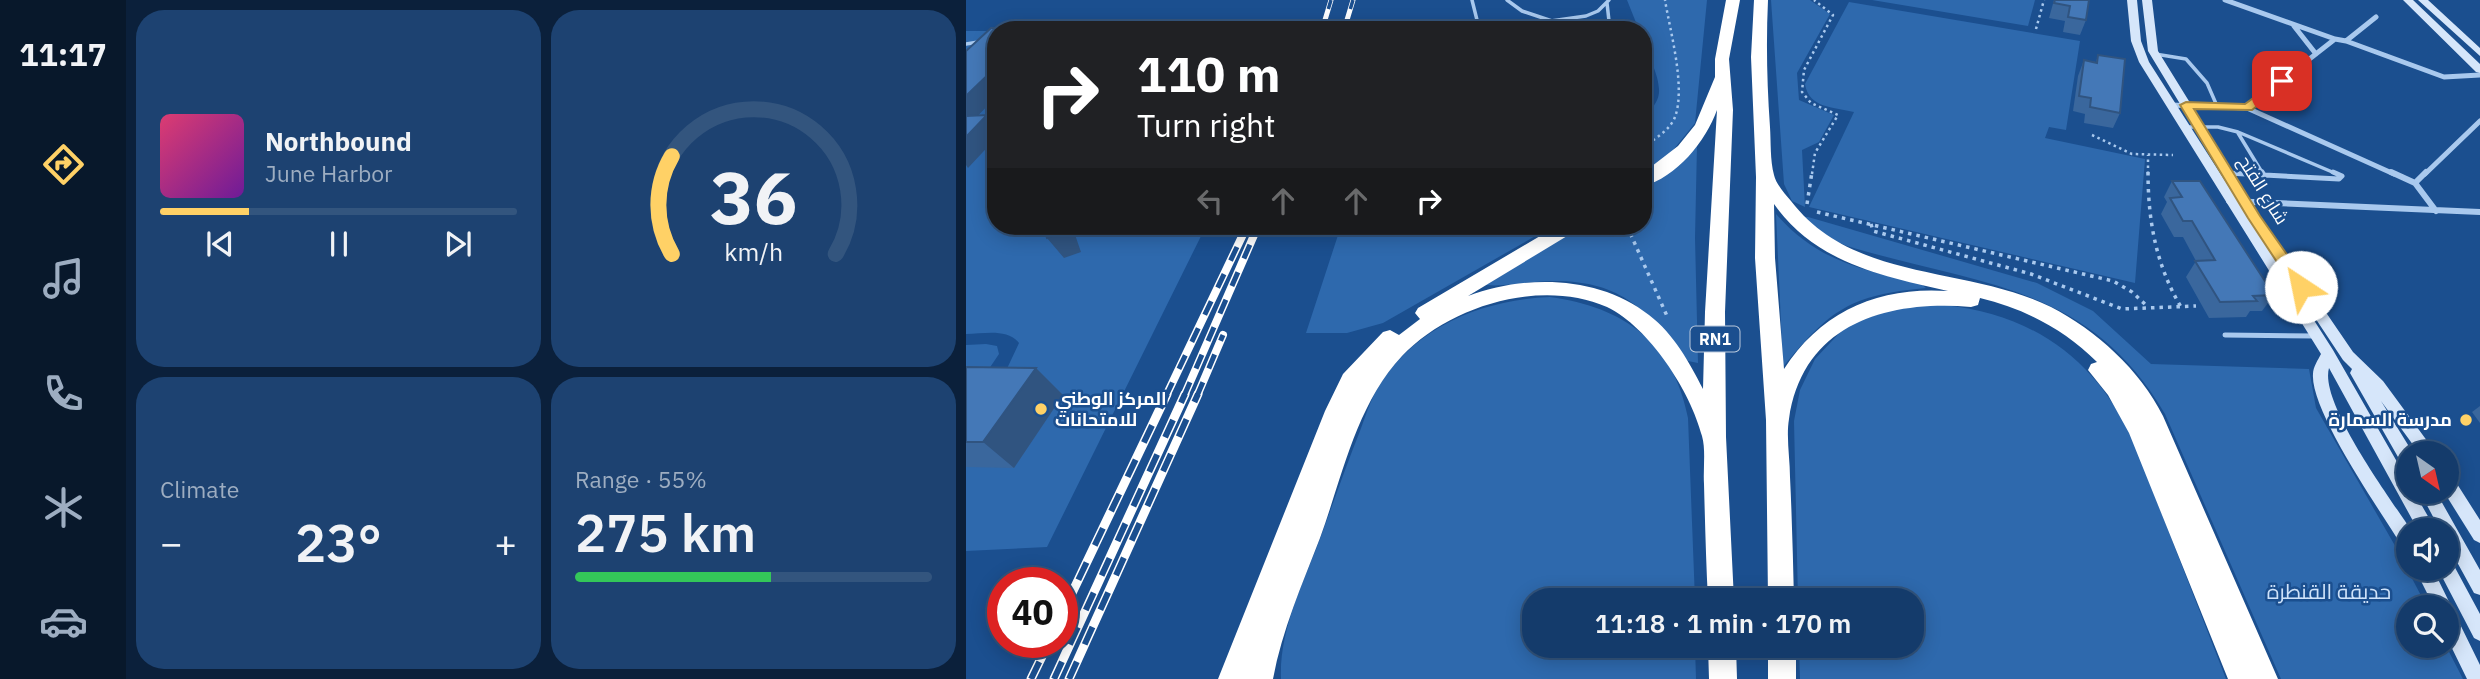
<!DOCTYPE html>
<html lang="en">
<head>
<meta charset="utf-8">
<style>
	body { margin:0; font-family:"IBM Plex Sans",Cairo,sans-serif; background:#1d4271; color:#f1f3f6; height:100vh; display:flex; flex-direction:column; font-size:26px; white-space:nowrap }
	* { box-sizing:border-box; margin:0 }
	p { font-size:23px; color:#9dadc1 }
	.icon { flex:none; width:38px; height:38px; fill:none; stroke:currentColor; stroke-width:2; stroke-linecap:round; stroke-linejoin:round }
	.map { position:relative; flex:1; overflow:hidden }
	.drawer { display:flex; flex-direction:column; gap:10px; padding:10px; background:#0b203b; width:840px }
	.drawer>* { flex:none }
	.hud { position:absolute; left:21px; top:21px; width:665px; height:214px; border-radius:28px; box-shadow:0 4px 18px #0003,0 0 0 2px #33557e; background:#202124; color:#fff; overflow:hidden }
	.needle { width:46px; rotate:146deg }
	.buttons { position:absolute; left:1430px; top:441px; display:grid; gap:14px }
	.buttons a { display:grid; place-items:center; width:63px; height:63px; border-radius:50%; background:#143b6b; box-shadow:0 4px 18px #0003,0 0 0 2px #33557e; font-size:35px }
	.speed { position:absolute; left:21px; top:567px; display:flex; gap:14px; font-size:35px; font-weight:700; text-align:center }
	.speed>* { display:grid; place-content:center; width:91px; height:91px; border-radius:50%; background:#143b6b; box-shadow:0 4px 18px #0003,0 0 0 2px #33557e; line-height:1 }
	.speed .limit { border:10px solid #d22; background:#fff; color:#111 }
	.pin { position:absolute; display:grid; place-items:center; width:60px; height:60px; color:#fff; margin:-30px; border-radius:14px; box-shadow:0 4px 10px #0006 }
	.me { position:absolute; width:77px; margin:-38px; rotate:326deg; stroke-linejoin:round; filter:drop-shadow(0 0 5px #0008) }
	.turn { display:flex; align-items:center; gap:24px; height:147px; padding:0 35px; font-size:32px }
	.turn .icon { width:91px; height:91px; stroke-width:2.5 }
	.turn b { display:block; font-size:49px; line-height:60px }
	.lanes { display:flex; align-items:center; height:66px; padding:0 35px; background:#0003; justify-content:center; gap:35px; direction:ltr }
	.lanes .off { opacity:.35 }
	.big { font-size:52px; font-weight:600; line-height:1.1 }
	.drawer .tile { flex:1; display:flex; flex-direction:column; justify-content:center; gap:10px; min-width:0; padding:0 24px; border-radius:28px; background:#1d4271 }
	.drawer .dial { align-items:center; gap:0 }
	.dial svg { height:182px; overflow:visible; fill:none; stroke:#33557e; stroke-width:7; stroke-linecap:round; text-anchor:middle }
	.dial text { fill:#f1f3f6; stroke:none }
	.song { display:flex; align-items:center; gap:21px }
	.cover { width:84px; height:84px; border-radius:10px; background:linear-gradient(135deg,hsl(340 70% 55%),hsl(280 70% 35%)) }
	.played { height:7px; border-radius:4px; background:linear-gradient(90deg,#ffd166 25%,#33557e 25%) }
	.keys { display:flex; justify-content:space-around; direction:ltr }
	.heat { display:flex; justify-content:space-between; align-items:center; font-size:38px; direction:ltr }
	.charge { height:10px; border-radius:5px; background:linear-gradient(90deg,#34c759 55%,#33557e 0) }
	.drawer .tiles { flex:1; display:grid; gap:10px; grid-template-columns:repeat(2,1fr) }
	.trip { position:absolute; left:556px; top:588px; width:402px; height:70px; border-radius:28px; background:#143b6b; box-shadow:0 4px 18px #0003,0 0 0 2px #33557e; font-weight:600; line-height:70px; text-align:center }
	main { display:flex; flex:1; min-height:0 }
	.tabs { display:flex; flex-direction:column; width:126px; justify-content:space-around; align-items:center; background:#08182b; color:#9dadc1 }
	.tabs .icon { width:49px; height:49px }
	.tabs .selected { color:#ffd166 }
	.tabs b { font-size:32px; color:#f1f3f6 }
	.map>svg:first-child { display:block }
</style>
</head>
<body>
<main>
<nav class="tabs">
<b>11:17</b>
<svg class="icon selected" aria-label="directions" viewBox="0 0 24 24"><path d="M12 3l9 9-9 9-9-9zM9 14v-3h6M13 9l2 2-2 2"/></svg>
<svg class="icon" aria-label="music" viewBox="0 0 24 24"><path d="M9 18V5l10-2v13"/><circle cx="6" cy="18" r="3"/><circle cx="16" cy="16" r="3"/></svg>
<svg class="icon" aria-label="phone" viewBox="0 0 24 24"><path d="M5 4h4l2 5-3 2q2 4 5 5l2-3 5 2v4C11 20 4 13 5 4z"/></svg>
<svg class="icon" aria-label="climate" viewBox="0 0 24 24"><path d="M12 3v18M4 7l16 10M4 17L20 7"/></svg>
<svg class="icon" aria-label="car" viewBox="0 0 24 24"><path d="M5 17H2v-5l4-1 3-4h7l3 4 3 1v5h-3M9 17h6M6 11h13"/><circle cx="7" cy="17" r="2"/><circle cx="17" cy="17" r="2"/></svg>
</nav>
<section class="drawer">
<div class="tiles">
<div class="tile">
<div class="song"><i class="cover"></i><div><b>Northbound</b><p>June Harbor</p></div></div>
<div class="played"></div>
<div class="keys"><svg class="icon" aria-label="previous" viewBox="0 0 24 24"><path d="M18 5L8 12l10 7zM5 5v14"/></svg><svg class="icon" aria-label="pause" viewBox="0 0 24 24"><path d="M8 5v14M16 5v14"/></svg><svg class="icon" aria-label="next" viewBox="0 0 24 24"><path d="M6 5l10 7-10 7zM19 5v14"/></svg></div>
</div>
<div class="tile dial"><svg viewBox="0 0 100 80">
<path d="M14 69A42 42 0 1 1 86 69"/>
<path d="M14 69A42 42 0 0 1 14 26" stroke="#ffd166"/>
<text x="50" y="56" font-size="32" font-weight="700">36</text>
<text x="50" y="72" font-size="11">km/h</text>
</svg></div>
<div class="tile"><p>Climate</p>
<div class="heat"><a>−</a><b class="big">23°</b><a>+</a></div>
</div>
<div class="tile"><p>Range · 55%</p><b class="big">275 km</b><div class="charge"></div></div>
</div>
</section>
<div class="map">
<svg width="1514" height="679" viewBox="0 0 1514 679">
	<rect width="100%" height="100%" fill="#1b4f8f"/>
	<!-- green -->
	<path fill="#2e69ad" d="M661 0H741L729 123 699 160 677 174C677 161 674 134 677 123 681 111 694 104 693 89 692 68 677 51 677 30H673Z
		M805 0H844L864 14 831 73 833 100 868 115 853 142 836 150 839 207 826 201 818 184Z
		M906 0H1069L1062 26Z
		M883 2 1114 41 1100 130 1083 127 1079 138 1179 159 1169 283 843 207 888 112C869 107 843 109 839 84Z
		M336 24 333 30H68Z
		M0 31H30V226H240L81 547 0 551V434L29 394 53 343C41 328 18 334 0 334Z
		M731 145 729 238 732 363 722 361C680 310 656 280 585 281 563 281 541 287 520 285L616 226H677V189L700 175Z
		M810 214C851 261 896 270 954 283L960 288C884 295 865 309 817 367Z
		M835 217H842L1071 283 1127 311 1185 364 1343 369 1350 408 1428 544 1461 607H1442V646H1480L1497 679H1315L1199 414C1123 283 1010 285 881 246L865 239Z
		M375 226H587L417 323 381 333H340Z
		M584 297C658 307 708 343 722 418L729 600H569V646H729L730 679H315C313 629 338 582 355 536 368 501 380 466 394 431 399 418 403 404 410 391 446 328 514 300 584 297Z
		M977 305C1069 314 1132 361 1169 445L1260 679H834L833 646H947V600H832L828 421 834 390 849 359 880 326 930 308Z
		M20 344 31 346 33 354 0 403V345Z"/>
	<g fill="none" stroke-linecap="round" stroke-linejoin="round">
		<!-- path-far1 -->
		<path stroke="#a9c9ee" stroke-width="2.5" stroke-dasharray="2.5 3.5" stroke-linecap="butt" d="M1070 29 1078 0
			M1126 135 1166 154 1207 155
			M677 147C689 139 704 130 709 117 720 87 704 31 699 0
			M846 174 849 153 872 115 845 103 836 92 838 70 867 15 848 0
			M1182 174V155"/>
		<!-- path -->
		<path stroke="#a9c9ee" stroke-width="3.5" stroke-dasharray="3.5 5" stroke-linecap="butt" d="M1182 172C1182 221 1190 265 1215 307
			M841 204 846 172
			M851 212 1147 281 1166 292 1182 307
			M905 224 907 231 1065 274 1156 309 1230 306
			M661 226 701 316"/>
		<!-- lane-far1 -->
		<path stroke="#a9c9ee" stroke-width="3.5" d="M506 0 511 20 527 28
			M541 0 556 11 586 21
			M641 3 644 30
			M480 21 514 30
			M520 30 620 16 632 11 643 0
			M0 44 30 39
			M1189 54 1220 59 1241 83 1251 106
			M1219 127H1252L1272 132 1371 174
			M1272 133 1297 174
			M1261 173 1277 174"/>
		<!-- lane -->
		<path stroke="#a9c9ee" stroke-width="5" d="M1296 172 1298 175
			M1261 173 1373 179 1376 176 1367 172
			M1259 335 1350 336"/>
		<!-- street-far1 -->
		<path stroke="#a9c9ee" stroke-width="5" d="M1259 0 1369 39
			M1328 26 1350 54
			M1380 41 1478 77 1514 75
			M1205 105 1281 108 1428 174
			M1281 108 1369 39 1380 41 1410 17
			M1459 174 1514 121"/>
		<!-- street -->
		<path stroke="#a9c9ee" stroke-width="6" d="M1425 172 1449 183
			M1460 172 1449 183 1470 211
			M1263 201 1514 212"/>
		<!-- secondary -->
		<path fill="#d6e6fa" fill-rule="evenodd" d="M1161 0H1171L1175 41 1183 62 1367 350 1442 481V492H1448L1467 525 1469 530H1452L1363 368C1353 403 1425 499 1445 530H1442V549L1436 546C1415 512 1344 411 1347 374 1347 367 1352 360 1355 354L1173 62 1165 41Z
			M1176 0H1186L1192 51 1294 216 1387 352 1417 381 1470 453H1453L1415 401 1447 453H1442V466L1436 464 1384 373 1386 369 1377 360 1285 221 1182 51Z
			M1437 0H1447L1514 64V73L1510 72Z
			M1452 0H1462L1514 48V56Z
			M1480 474 1486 476 1514 520V543L1508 540 1478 492H1480Z
			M1454 492H1470L1514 570V595L1508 593 1480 542V530H1474Z
			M1480 560 1486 562 1514 614V641L1508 638 1472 569H1480Z
			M1449 569H1467L1514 665V679H1501L1480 636V607H1468Z"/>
		<!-- highway -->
		<path fill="#fff" fill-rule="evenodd" d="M760 0H774L763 59 767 110 759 312 760 437 768 600H742C740 561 739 522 738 484 737 469 740 450 736 436 725 392 683 327 641 307 574 278 484 306 436 356 390 405 376 478 354 538 336 585 316 630 307 679H252L359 411 377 374 417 332 424 330 433 335 454 319 449 313 452 308 591 226H613L611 230 502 296C560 274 634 276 683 315 708 334 723 362 737 389L739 312 751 110C740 141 710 178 677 186V173L712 146 729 125 749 77V59Z
			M788 0H802C800 43 801 84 804 127 805 142 804 160 808 175 810 184 819 194 825 201 888 283 1000 265 1085 307 1130 330 1174 370 1197 416L1312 679H1262L1163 433 1142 395 1122 370 1125 364 1131 362C1098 329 1059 309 1014 298L1012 305 1005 307C922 300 837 323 823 419 820 437 824 459 824 477 826 518 827 559 828 600H802L800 420 789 258 790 177 785 57ZM808 204C850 263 916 276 982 291 914 286 855 311 818 369L809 258Z
			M742 646H770L771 679H743Z
			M802 646H830V679H802Z"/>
		<!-- rail-far2 casing -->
		<g stroke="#fff" stroke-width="5">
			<path id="rail-far2" d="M356 30 365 0
				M378 30 387 0"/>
		</g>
		<!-- rail-far1 casing -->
		<g stroke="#fff" stroke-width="8">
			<path id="rail-far1" d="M200 396 281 226
				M218 396 292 226
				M231 396 257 335"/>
		</g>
		<!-- rail casing -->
		<g stroke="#fff" stroke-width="9">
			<path id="rail" d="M96 614 201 394
				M65 679 83 642
				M88 679 219 394
				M103 679 232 394"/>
		</g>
		<!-- rail-far2 -->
		<use href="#rail-far2" stroke="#1b4f8f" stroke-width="3.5" stroke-dasharray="11" stroke-linecap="butt"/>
		<!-- rail-far1 -->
		<use href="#rail-far1" stroke="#1b4f8f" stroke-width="5" stroke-dasharray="15" stroke-linecap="butt"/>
		<!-- rail -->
		<use href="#rail" stroke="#1b4f8f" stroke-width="6" stroke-dasharray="19" stroke-linecap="butt"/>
	</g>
	<!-- wall -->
	<path fill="#3a679d" d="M1088 0H1123L1120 20 1114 35 1097 32 1099 21 1083 18Z
		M1132 55 1154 113 1147 128 1118 123 1119 114 1107 111 1112 76 1118 60 1130 62Z
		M1206 181 1308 295 1296 311H1284L1280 317 1243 318 1220 277 1230 261 1217 237H1208L1195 214 1201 202 1198 197Z
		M0 367 97 395 48 468 0 467Z
		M1514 406V423L1506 412Z"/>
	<!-- shaded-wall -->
	<path fill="#305480" d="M30 67V97L0 128V96Z
		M21 115 30 126V138L2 168 0 165V137Z
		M97 226H106L115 252 98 258 81 238Z
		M70 368 97 395 48 468 17 442Z"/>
	<!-- building -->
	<path fill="#4478b7" stroke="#305480" stroke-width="2" d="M1089 0H1123L1120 20 1102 17 1104 6 1088 3Z
		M25 28H162L160 30H30V67L0 96V51Z
		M1132 55 1159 59 1154 113 1124 107 1125 98 1113 96 1118 60 1131 63Z
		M21 115 0 137V116Z
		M1206 181H1234L1308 295 1287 296 1291 301 1254 302 1229 261 1249 260 1226 221H1217L1204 198 1216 197Z
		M77 226H97L99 231 81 238Z
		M0 367 70 368 17 442H0Z"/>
	<!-- route -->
	<path fill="#ffd166" stroke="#a68842" stroke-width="2" d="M1316 77 1321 81 1320 83 1286 110 1228 109 1294 216 1341 283 1343 287 1335 293 1330 291 1282 218 1214 105 1220 102 1279 104Z"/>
	<!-- markers -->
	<g fill="#ffd166" stroke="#1b4f8f" stroke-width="2.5">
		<circle cx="75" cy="409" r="7"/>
		<circle cx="1500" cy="420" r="7"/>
	</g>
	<g text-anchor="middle" stroke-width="5" stroke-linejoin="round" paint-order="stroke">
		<!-- shield labels -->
		<rect fill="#1b4f8f" stroke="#bbcadd" stroke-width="2" x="724.5" y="326.5" width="49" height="25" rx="5"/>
		<g font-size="16" font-weight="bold" fill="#fff">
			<text x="749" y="345">RN1</text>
		</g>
		<!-- street labels -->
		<g font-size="18" fill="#fff" stroke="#1b4f8f">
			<text transform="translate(1297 190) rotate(58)" y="6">شارع الفتح</text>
		</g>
		<!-- poi labels -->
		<g font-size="18" font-weight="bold" fill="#fff" stroke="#1b4f8f" text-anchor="start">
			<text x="89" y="405">المركز الوطني<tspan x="89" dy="21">للامتحانات</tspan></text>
			<text x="1486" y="426" text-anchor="end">مدرسة السمارة</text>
		</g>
		<!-- near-park labels -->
		<g font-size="21" fill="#cfe3fa" stroke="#1b4f8f">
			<text x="1363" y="599">حديقة القنطرة</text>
		</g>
	</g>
</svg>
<div class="buttons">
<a><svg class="needle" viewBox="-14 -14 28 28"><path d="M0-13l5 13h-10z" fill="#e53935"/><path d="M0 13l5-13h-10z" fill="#9dadc1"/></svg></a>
<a><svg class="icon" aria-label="sound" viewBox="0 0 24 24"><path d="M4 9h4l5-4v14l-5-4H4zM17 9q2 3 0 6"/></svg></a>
<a><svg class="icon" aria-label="search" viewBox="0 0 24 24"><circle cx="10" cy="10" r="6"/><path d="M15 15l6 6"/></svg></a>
</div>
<div class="speed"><div class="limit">40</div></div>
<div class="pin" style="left:1316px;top:81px;background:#d93025"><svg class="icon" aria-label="arrive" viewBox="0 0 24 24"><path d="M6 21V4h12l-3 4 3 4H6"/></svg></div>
<svg class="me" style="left:1335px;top:287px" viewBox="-20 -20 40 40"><circle r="19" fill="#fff"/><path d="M0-13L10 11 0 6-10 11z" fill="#ffd166"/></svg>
<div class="trip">11:18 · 1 min · 170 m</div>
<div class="hud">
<div class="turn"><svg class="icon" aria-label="right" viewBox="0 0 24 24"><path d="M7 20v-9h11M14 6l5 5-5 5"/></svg><div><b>110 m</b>Turn right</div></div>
<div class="lanes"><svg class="icon off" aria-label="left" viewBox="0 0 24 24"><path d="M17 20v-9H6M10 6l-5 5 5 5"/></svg><svg class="icon off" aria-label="ahead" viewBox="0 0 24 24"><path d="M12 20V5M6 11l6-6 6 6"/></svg><svg class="icon off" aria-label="ahead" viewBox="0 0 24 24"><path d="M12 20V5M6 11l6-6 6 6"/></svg><svg class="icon" aria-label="right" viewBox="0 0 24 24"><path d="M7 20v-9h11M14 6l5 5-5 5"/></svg></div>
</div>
</div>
</main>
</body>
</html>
